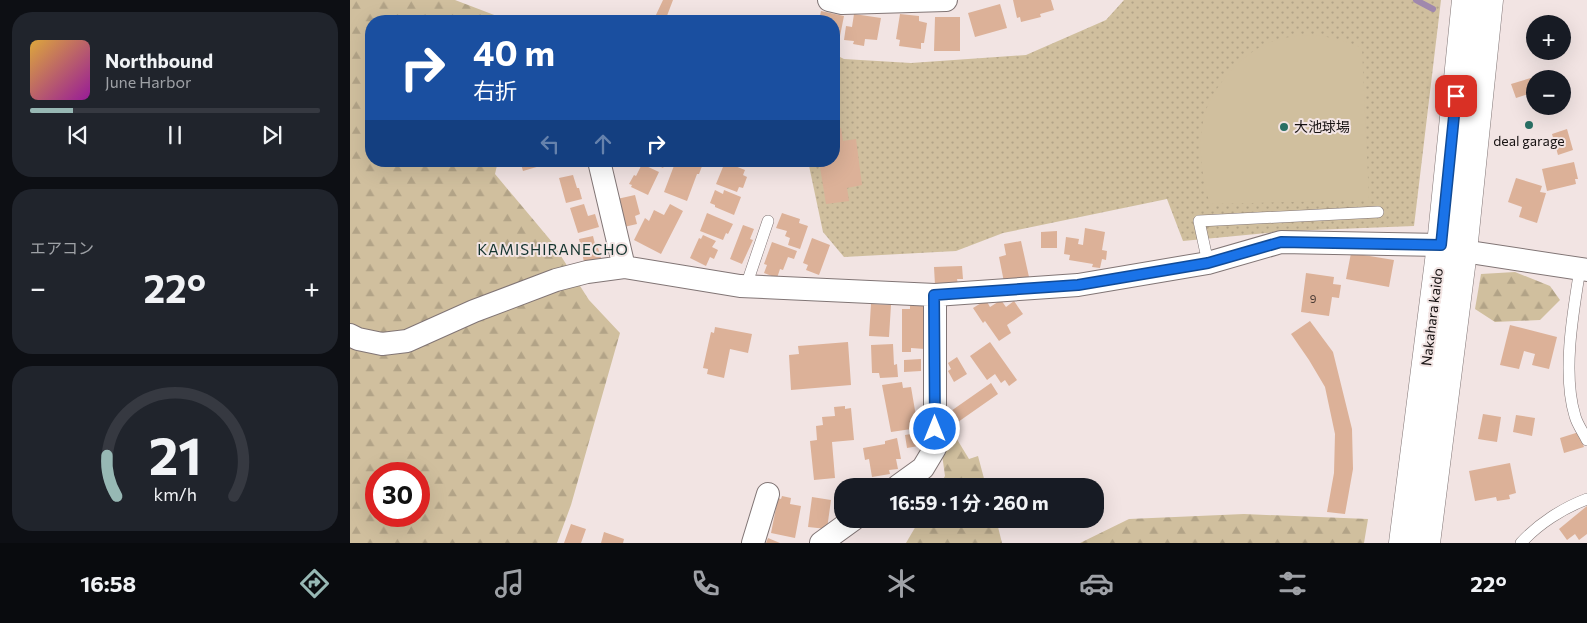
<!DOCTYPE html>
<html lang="ja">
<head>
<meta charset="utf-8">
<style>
	body { margin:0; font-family:Commissioner,"Noto Sans JP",sans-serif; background:#20242c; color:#f1f3f6; height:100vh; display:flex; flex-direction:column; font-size:19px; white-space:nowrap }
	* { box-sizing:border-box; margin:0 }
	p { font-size:16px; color:#9ea1a6 }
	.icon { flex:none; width:28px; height:28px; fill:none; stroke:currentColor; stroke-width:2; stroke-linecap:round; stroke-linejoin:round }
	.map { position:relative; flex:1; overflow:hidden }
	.panel { display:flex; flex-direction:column; gap:12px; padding:12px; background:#0d0f14; width:350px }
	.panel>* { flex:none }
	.guide { position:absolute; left:15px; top:15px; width:475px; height:152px; border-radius:20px; box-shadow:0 5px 20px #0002; background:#1a4fa0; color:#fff; overflow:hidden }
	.tools { position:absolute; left:1176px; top:15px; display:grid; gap:10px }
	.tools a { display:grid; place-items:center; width:45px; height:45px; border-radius:50%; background:#171b24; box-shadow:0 5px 20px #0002; font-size:25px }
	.speed { position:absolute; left:15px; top:462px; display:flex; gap:10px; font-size:25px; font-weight:700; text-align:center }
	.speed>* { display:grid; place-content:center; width:65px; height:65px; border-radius:50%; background:#171b24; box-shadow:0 5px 20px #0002; line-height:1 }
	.speed .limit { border:8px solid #d22; background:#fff; color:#111 }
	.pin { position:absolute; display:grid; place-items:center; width:42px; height:42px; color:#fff; margin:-21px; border-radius:10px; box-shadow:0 2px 8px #0006 }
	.me { position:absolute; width:55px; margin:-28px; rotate:0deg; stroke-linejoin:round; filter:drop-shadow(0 0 4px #0008) }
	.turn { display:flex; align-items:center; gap:18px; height:105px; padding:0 25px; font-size:22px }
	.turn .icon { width:65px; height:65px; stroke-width:2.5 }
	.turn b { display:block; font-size:35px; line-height:42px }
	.lanes { display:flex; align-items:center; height:48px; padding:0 25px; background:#0003; justify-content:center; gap:25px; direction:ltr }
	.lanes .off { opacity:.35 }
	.big { font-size:38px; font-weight:700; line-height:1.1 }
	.panel .tile { flex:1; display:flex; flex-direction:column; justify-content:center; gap:8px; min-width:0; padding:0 18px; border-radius:20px; background:#20242c }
	.panel .dial { align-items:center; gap:0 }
	.dial svg { height:130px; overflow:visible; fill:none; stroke:#363941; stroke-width:7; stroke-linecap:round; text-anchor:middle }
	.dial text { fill:#f1f3f6; stroke:none }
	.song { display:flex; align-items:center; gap:15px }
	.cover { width:60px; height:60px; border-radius:8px; background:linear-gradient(135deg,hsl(40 70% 55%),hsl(300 70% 35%)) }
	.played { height:5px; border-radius:2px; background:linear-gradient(90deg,#97b8b4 15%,#363941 15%) }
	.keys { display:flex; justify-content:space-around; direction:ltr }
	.heat { display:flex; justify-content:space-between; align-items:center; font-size:28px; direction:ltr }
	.trip { position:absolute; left:484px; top:478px; width:270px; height:50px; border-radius:20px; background:#171b24; box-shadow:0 5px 20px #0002; font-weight:700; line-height:50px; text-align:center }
	.tab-bar { display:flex; height:80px; justify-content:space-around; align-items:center; background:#090b0e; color:#9ea1a6 }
	.tab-bar .icon { width:35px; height:35px }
	.tab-bar .on { color:#97b8b4 }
	.tab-bar b { font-size:22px; color:#f1f3f6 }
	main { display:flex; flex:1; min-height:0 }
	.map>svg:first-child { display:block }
</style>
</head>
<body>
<main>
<section class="panel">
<div class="tile">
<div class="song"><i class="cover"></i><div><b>Northbound</b><p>June Harbor</p></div></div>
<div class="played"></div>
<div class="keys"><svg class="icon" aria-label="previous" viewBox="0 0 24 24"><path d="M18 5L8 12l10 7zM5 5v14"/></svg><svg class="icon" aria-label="pause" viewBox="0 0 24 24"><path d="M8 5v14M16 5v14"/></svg><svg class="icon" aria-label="next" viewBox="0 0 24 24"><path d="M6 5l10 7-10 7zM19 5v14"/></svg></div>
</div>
<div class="tile"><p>エアコン</p>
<div class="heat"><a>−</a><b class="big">22°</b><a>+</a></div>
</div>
<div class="tile dial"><svg viewBox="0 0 100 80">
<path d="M14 69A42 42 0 1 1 86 69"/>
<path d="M14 69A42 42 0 0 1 8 44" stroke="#97b8b4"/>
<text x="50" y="56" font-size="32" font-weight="700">21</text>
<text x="50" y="72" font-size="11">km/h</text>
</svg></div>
</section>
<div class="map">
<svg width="1237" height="543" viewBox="0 0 1237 543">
	<defs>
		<pattern id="grass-dots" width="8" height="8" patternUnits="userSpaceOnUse" patternTransform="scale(1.25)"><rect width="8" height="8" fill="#d0bf9e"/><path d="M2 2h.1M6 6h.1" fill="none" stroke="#b2a387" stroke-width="1.8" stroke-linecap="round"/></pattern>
		<pattern id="forest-firs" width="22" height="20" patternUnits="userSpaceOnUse" patternTransform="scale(1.25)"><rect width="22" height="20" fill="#d0bf9e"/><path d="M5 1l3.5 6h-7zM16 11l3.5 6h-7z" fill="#b2a387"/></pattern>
	</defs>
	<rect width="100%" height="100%" fill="#f2e4e3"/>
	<!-- grass -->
	<path fill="url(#grass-dots)" d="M774 0H1091L1064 226 938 231 833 241 817 199 653 233 606 251 494 257 473 232 458 161H484V54L494 59 561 63 676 55 756 20Z"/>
	<!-- forest -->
	<path fill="url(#forest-firs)" fill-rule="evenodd" d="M0 0H105L160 21H21V161H148L145 174 202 242 239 300 270 333 221 505 207 543H0ZM26 474H69V516H26Z
		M1165 272 1200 286 1210 300 1190 320 1145 322 1125 309 1131 274Z
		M605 436 619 459 628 456 636 486H589L595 476 591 447Z
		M894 514 1018 519 1014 543H730L779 519Z
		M570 519H646L652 543H556Z"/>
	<!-- pitch -->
	<path fill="#d0bf9e" d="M953 35C974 35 992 39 1012 48L1019 200 860 204C850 171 845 130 861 98 866 89 873 80 879 73 892 58 910 44 930 39 937 37 945 36 953 35Z"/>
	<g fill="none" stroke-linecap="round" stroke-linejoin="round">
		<!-- stream -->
		<path stroke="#a088ad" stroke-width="6" d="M1066 0 1083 9"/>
	</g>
	<!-- building -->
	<path fill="#dcb198" d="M313 0H323L315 21 305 17Z
		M663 0H701L704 10 690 14 691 17 671 22 670 17 667 18Z
		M650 4 657 28 625 37 618 13Z
		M471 11 494 16 490 36 484 34V21H469Z
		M504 14 531 18 527 40 515 39 514 46 503 44 504 41 494 40 496 26 502 27Z
		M550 14 569 16V21L577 23 574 43H571V49L549 46 550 40 546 39Z
		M585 17H610V51H584Z
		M1201 72 1203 79H1185V92L1166 98 1161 84Z
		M491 128 493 141 506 139 512 185 497 188 499 201 476 204 469 161H484V130Z
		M1217 129 1223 150 1208 155 1202 134Z
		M170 161H189L190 166 173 171Z
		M206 161H222V162L207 166Z
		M304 161H317L313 168 303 163Z
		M337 161H354L349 174H347L337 201 314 192 325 163 335 167Z
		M375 162 395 170 393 175 397 177 393 188 389 187 387 192 366 184Z
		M1224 162 1228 179H1225L1226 184 1197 191 1192 169Z
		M292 164 309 172 298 195 281 187 282 185 279 184 284 175 286 176Z
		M223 175 227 188H229L232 199 216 203 209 178Z
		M1166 178 1192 186 1190 192 1196 193 1187 223 1169 217 1172 207 1158 202Z
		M365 190 373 194 374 190 391 197 384 215 365 207V205L360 203Z
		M285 195 290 214 285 216 287 224 274 227 267 199Z
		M234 204 238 216 245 214 249 227 228 233 220 208Z
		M320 204 333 211 311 254 284 240 295 218 299 221 304 210 314 215Z
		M357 213 383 224 378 234 376 233 373 240 350 231Z
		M432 213 450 219 449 223 458 226 450 249 438 245 440 238 435 236 437 231 426 228Z
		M393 225 404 229 400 239 403 240 392 264 380 259Z
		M735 228 755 232 752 250 757 251 756 260 752 259 750 268 742 267 743 264 719 260 720 255 714 254 716 237 729 239 728 244 733 245Z
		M707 231V248H691V232Z
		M353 235 366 241 362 247 368 250 364 259 360 257 356 266 340 258 349 238 351 239Z
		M243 236 246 248H248L251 258 234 262 229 239Z
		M462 238 480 245 469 275 456 270 458 265 453 263Z
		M671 241 679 277 654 282 649 257 656 255 654 244Z
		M422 242 447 251 444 259 438 257 433 270 430 269 427 278 414 273 417 265 414 264Z
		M1001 253 1044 260 1039 287 996 279Z
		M612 266 613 279H607L608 284 585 285 584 267Z
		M956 273 984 277 983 284 991 285 989 298 982 297 979 316 951 312Z
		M636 300 640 307 651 300 656 307 664 301 673 314 657 325 661 333 649 341 635 321 633 323 623 308Z
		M521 304 541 305 539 337 519 336Z
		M560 305H576L575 349 561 348V352H552V309H560Z
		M960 321 983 352 1002 429 1003 469 995 514 977 512 984 473 985 434 975 387 959 360 941 334Z
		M1160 325 1207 337 1199 369 1182 365 1185 354 1174 351 1169 369 1150 365Z
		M365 327 402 334 398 353 380 349 374 378 357 374 358 369 353 368 361 332 364 333Z
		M498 342 501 385 441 390 439 355 449 354 448 346Z
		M640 342 667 380 659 386 655 380 651 383 645 374 637 380 620 356Z
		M543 344 544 365 547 364 548 377 530 378 529 373H522L521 345Z
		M607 357 617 374 604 382 598 371 601 369 598 363Z
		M571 359V371L554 372V360Z
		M552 382 553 388 561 387 568 428 541 432 532 385Z
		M641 383 648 394 608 422 601 411Z
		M495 406V409L501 408 504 440 482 442 485 478 464 480 460 441 467 440 466 426 473 425 472 417 485 416 484 407Z
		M1133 414 1151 417 1147 442 1128 439Z
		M1166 415 1185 418 1182 436 1163 432Z
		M572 432 574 445 557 448 555 435Z
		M1229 432 1234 447 1214 453 1210 438Z
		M547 438 551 459H546L548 469 539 470 540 474 522 477 519 459 515 460 513 448 535 444V441Z
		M1160 463 1166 493 1159 495 1160 499 1147 501 1146 497 1125 501 1119 471Z
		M432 496 441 498 440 504 451 506 445 538 421 533 428 498 431 499Z
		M462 497 481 500 477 529 458 527Z
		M1237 506V534L1229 540 1225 534 1217 540 1209 529Z
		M221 524 236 529 231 543H214Z
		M254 532 274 539 273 543H251Z
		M418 538 430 543H416Z"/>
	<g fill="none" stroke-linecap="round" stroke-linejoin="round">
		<!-- service casing -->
		<g stroke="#817575" stroke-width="12">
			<path id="service" d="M858 263 849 221 1028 212
				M1230 269C1223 312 1212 374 1225 416 1227 424 1233 432 1237 440
				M396 286 418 221
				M1171 543C1188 524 1213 508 1237 499"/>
		</g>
		<!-- minor casing -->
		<g stroke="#817575" stroke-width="24">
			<path id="minor" d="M479 0 492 3 596 0
				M249 161 274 267
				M0 335 8 339 32 344 57 341 124 311 206 280 237 272 274 267 390 286 585 295 728 285 858 263 931 242 1091 245 1113 251 1237 270
				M548 486 573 468 585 448V295
				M403 543 418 494
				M471 543 504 519"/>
		</g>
		<!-- primary casing -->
		<g stroke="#817575" stroke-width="29">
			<path id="primary" d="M1053 543 1091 245 1116 0
				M1076 543 1113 251 1139 0"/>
		</g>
		<!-- service -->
		<use href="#service" stroke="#fff" stroke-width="11"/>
		<!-- minor -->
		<use href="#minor" stroke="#fff" stroke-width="22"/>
		<!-- primary -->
		<use href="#primary" stroke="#fff" stroke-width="28"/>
	</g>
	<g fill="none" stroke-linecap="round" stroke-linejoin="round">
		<!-- route casing -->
		<g stroke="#114b97" stroke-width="12">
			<path id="route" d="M585 429 584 295 728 285 858 263 931 242 1091 245 1106 96"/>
		</g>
		<!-- route -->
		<use href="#route" stroke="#1a73e8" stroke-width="9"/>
	</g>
	<!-- markers -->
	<g fill="#296f64" stroke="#f2e4e3" stroke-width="2">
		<circle cx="1179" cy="125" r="5"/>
		<circle cx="934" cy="127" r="5"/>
	</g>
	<g text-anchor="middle" stroke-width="4" stroke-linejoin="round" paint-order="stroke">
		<!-- number labels -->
		<g font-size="11" fill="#483a34">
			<text x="963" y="303">9</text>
		</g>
		<!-- poi labels -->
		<g font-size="14" fill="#171212" stroke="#f2e4e3" text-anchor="start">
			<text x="944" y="132">大池球場</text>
			<text x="1179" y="146" text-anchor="middle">deal garage</text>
		</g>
		<!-- street labels -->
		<g font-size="14" fill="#171212" stroke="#f2e4e3">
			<text transform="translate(1082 317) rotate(-83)" y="5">Nakahara kaido</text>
		</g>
		<!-- neighbourhood labels -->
		<g font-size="15" letter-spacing="1" fill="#14342f" stroke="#f2e4e3">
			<text x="203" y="255">KAMISHIRANECHO</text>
		</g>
	</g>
</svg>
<div class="tools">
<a>+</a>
<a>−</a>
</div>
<div class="speed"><div class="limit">30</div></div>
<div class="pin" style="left:1106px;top:96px;background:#d93025"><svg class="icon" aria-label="arrive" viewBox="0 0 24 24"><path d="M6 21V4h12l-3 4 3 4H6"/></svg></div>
<svg class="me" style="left:585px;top:429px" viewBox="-20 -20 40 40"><circle r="17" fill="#1a73e8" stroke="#fff" stroke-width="3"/><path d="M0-11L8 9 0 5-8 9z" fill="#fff"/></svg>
<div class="trip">16:59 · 1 分 · 260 m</div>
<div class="guide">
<div class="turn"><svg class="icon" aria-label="right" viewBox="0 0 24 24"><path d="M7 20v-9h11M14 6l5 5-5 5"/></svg><div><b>40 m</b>右折</div></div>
<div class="lanes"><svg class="icon off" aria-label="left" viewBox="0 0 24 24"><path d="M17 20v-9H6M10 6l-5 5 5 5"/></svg><svg class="icon off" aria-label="ahead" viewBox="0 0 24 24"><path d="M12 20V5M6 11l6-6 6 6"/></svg><svg class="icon" aria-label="right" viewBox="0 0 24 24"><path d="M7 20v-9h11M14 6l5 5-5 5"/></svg></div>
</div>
</div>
</main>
<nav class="tab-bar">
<b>16:58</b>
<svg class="icon on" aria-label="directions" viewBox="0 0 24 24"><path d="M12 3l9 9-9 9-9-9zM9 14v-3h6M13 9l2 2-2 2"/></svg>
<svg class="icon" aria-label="music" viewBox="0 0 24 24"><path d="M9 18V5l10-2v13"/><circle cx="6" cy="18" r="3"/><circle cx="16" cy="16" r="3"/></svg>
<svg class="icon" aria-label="phone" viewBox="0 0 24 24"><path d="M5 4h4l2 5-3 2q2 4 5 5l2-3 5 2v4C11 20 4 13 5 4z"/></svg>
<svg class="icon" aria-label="climate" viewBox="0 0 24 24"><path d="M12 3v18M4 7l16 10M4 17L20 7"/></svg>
<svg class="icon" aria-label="car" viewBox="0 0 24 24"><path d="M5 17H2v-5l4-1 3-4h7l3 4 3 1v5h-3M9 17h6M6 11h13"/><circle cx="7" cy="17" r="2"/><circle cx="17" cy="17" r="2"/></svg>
<svg class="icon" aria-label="filters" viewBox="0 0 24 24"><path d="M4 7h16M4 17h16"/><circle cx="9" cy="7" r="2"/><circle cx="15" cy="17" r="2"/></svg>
<b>22°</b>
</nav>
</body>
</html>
